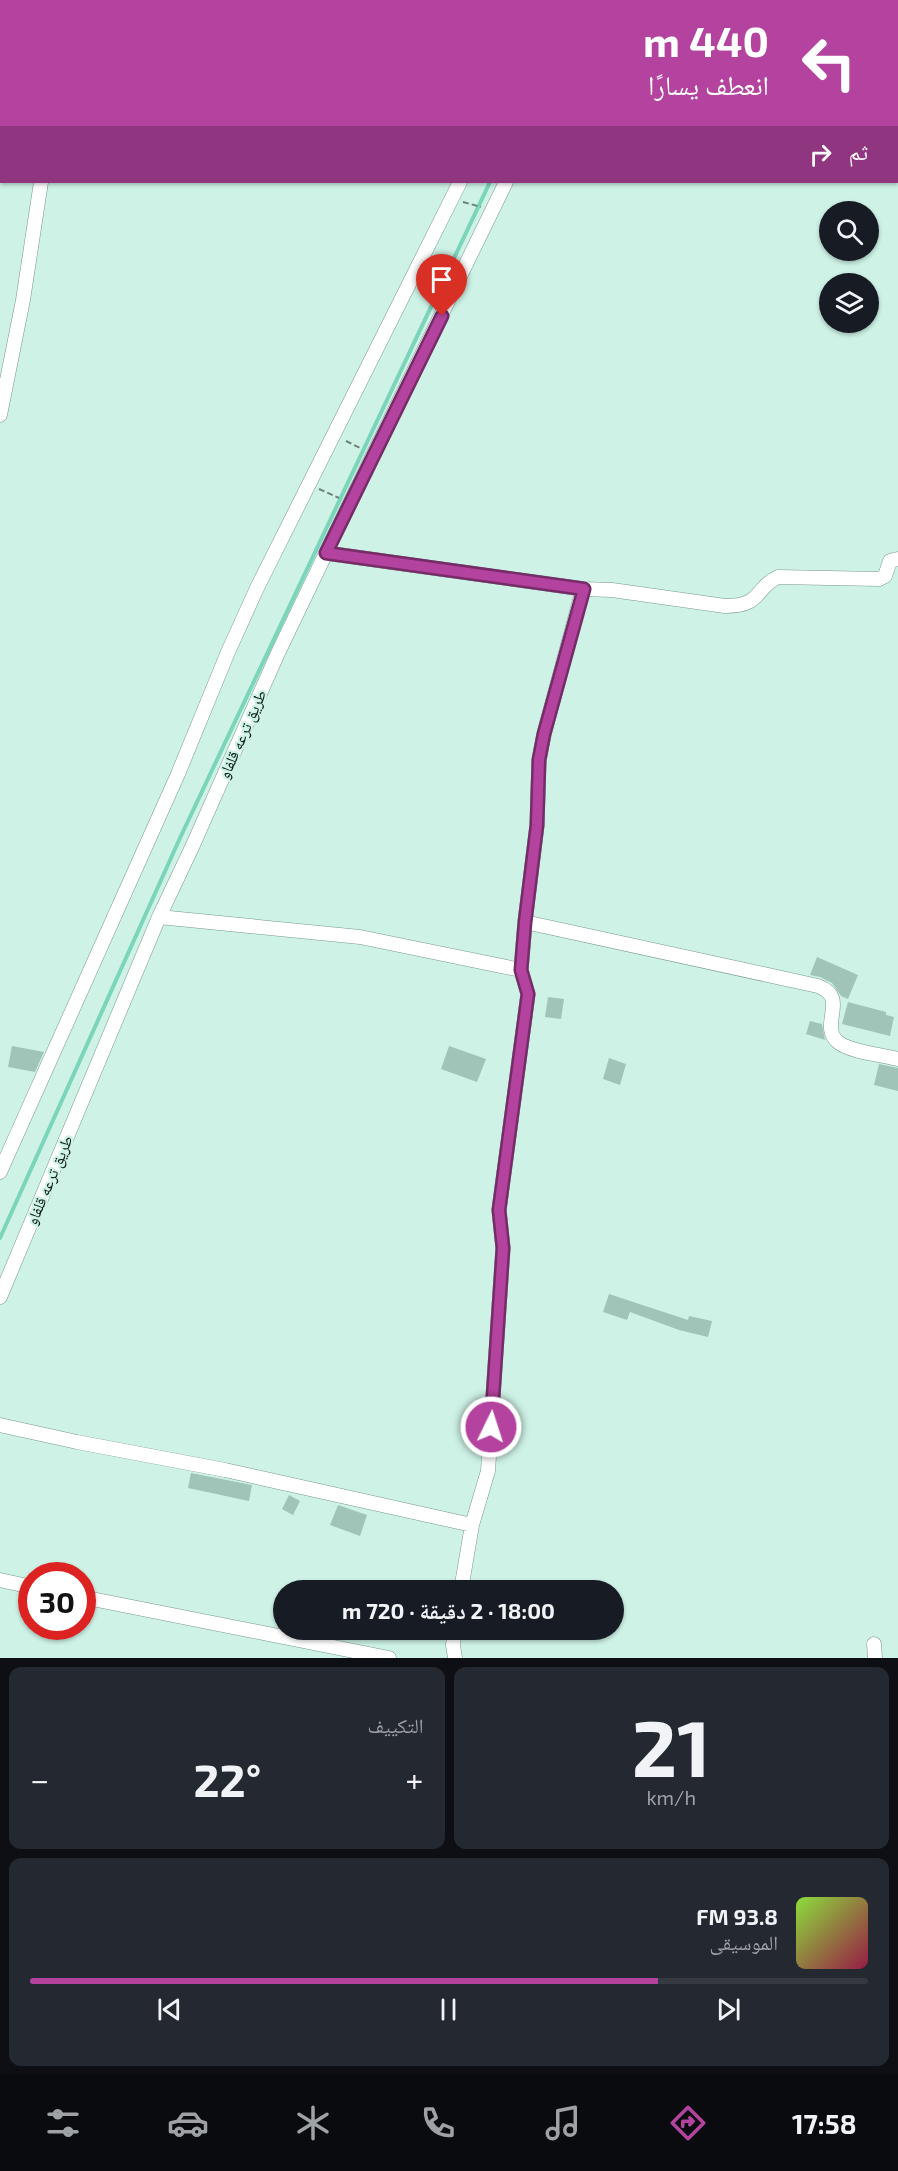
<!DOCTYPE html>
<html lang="ar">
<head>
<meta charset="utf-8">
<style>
	body { margin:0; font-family:"Exo 2","Noto Naskh Arabic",sans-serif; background:#242831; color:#f1f3f6; direction:rtl; height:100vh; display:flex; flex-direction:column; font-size:22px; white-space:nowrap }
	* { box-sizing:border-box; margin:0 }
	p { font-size:20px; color:#9ea1a6 }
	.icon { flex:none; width:33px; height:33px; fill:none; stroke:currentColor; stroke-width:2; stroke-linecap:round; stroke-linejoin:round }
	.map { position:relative; height:1658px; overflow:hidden; direction:ltr }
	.panel { display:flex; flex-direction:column; gap:9px; padding:9px; background:#0d0f14; flex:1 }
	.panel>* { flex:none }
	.top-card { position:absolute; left:0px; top:0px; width:898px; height:183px; box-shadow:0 2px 4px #0004; direction:rtl; background:#b4439f; color:#fff; overflow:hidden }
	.tools { position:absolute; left:819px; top:201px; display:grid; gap:12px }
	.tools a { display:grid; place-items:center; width:60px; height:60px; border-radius:50%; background:#171b24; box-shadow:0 2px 4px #0004; font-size:30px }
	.speed { position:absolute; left:18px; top:1562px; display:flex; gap:12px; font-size:30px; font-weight:700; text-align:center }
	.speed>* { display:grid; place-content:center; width:78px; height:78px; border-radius:50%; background:#171b24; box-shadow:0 2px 4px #0004; line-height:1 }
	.speed .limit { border:9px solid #d22; background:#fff; color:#111 }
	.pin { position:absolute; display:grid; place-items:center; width:51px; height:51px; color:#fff; margin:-62px -26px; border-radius:50% 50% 50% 0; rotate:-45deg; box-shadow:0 0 6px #0007 }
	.pin .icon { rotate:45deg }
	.me { position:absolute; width:66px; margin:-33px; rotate:4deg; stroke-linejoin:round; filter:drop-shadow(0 0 4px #0008) }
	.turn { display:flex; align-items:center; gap:21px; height:126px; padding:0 30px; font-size:27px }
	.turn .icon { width:78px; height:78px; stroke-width:2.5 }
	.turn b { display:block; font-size:42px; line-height:51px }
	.then { display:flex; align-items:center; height:57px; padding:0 30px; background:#0003; gap:12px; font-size:22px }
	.big { font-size:45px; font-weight:700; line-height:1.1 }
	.panel .tile { flex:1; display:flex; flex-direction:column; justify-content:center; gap:9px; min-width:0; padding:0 21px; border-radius:12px; background:#242831 }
	.panel .dial { align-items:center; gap:0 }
	.dial b { font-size:78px; line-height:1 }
	.song { display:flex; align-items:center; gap:18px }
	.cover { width:72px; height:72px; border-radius:9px; background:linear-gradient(135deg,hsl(90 70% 55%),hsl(340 70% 35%)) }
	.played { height:6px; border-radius:3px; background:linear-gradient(90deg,#b4439f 75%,#363941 75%) }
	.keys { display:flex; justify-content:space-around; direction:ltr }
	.heat { display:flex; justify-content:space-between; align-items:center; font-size:33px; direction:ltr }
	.panel .tiles { flex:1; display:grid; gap:9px; grid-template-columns:1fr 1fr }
	.tile:last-child { grid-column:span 2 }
	.trip { position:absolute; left:273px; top:1580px; width:351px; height:60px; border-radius:30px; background:#171b24; box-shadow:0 2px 4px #0004; font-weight:700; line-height:60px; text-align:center; direction:rtl }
	.menu { display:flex; height:96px; justify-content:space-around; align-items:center; background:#090b0e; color:#9ea1a6 }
	.menu .icon { width:42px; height:42px }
	.menu .current { color:#b4439f }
	.menu b { font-size:27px; color:#f1f3f6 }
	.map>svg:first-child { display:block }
</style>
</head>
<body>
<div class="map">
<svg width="898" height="1658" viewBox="0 0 898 1658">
	<rect width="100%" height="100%" fill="#cef2e6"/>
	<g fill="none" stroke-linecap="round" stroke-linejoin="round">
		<!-- stream -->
		<path stroke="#7bd5bb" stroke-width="4" d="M578 2 579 0
			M0 1238 180 838 490 182"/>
	</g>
	<!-- building -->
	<path fill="#a1c4b9" d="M817 957 858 975 848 999 841 996 832 983 820 977 810 975Z
		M548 997 564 999 561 1019 545 1017Z
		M848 1002 886 1012V1015L894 1017 890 1036 842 1024Z
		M810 1021 822 1024 825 1040 806 1034Z
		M12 1046 44 1052 35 1072 8 1067Z
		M449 1046 486 1059 477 1082 441 1069Z
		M609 1058 626 1064 620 1085 603 1079Z
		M879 1064 898 1068V1091L874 1085Z
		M609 1294 688 1320 689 1316 712 1321 708 1337 679 1330 630 1312 627 1320 603 1312Z
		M191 1473 252 1485 249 1501 188 1488Z
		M289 1495 300 1501 293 1515 282 1509Z
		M338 1505 367 1515 360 1536 330 1525Z"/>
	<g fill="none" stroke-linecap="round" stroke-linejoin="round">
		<!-- minor casing -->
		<g stroke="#77998e" stroke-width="15">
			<path id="minor" d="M69 2V0
				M547 2 548 0
				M597 2 598 0
				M0 415 23 300 41 182
				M326 553 583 589 612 590 725 606C763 606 754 588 778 577L879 579 885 576 890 561 898 559
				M159 917 360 937 521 970
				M525 922 818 986C850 998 818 1025 838 1042 850 1052 883 1055 898 1059
				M0 1172 178 774 228 652 257 588 460 182
				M0 1297 159 917 193 845 278 653 373 455 506 182
				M0 1425 77 1442 225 1470 472 1525
				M0 1580 32 1587
				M461 1590 472 1525 488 1471 503 1248 499 1210 528 994 521 970 525 922 537 825 539 760 544 734 583 589
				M82 1597 389 1658
				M874 1644 875 1658
				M455 1658 453 1645 455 1629"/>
		</g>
		<!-- path -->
		<path stroke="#6b837b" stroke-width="2" stroke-dasharray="6 3" stroke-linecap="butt" d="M463 202 481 207
			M346 441 362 449
			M319 489 339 498"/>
		<!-- minor -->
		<use href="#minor" stroke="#fff" stroke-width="14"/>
	</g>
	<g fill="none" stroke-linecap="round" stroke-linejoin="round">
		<!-- route casing -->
		<g stroke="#752c67" stroke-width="15">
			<path id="route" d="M442 316 326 553 584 589 544 734 539 760 537 825 525 922 521 970 528 994 499 1210 503 1248 491 1427"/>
		</g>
		<!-- route -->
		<use href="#route" stroke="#b4439f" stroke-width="10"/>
	</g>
	<g text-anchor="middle" stroke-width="4.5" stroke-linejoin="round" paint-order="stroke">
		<!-- street labels -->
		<g font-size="16" fill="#0d1b17" stroke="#cef2e6">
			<text transform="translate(242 734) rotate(-66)" y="6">طريق ترعه قلفاو</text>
			<text transform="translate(49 1180) rotate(-67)" y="6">طريق ترعه قلفاو</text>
		</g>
	</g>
</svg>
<div class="tools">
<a><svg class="icon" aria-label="search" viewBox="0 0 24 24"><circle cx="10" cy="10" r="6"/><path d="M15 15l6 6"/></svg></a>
<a><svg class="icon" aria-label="layers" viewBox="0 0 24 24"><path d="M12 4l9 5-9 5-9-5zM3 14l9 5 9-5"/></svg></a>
</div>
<div class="speed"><div class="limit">30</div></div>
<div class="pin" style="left:442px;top:316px;background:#d93025"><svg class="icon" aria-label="arrive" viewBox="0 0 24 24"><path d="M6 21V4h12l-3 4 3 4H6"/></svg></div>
<svg class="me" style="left:491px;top:1427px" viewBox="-20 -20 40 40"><circle r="17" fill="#b4439f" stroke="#fff" stroke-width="3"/><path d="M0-11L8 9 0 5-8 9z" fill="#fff"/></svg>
<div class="trip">18:00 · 2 دقيقة · 720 m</div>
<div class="top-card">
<div class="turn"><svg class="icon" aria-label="left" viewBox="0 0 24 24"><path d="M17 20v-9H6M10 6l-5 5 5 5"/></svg><div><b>440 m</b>انعطف يسارًا</div></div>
<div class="then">ثم<svg class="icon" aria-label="right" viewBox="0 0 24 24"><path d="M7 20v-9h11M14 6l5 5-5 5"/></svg></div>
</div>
</div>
<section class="panel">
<div class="tiles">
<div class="tile dial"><b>21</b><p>km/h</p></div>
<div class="tile"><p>التكييف</p>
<div class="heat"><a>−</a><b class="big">22°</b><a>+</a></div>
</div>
<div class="tile">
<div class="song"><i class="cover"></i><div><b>93.8 FM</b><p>الموسيقى</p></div></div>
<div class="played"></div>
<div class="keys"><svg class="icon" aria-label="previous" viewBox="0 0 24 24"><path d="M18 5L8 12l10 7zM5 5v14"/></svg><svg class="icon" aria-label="pause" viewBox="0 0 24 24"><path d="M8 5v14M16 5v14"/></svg><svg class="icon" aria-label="next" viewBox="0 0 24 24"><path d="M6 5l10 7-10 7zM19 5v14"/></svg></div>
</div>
</div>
</section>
<nav class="menu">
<b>17:58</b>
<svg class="icon current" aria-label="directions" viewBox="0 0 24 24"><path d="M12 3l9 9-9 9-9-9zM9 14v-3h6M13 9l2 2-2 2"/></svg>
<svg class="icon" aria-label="music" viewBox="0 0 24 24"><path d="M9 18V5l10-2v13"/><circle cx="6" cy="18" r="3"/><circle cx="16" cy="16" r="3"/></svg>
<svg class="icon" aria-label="phone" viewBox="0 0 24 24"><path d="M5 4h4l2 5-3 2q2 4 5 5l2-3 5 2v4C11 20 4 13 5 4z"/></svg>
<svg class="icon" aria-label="climate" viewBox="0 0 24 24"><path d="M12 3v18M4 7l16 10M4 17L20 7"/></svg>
<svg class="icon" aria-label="car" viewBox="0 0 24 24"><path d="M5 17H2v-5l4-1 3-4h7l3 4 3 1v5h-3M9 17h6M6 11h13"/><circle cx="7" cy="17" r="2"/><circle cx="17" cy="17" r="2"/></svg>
<svg class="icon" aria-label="filters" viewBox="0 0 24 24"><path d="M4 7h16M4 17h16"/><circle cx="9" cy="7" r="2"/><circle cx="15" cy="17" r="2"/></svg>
</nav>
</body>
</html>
